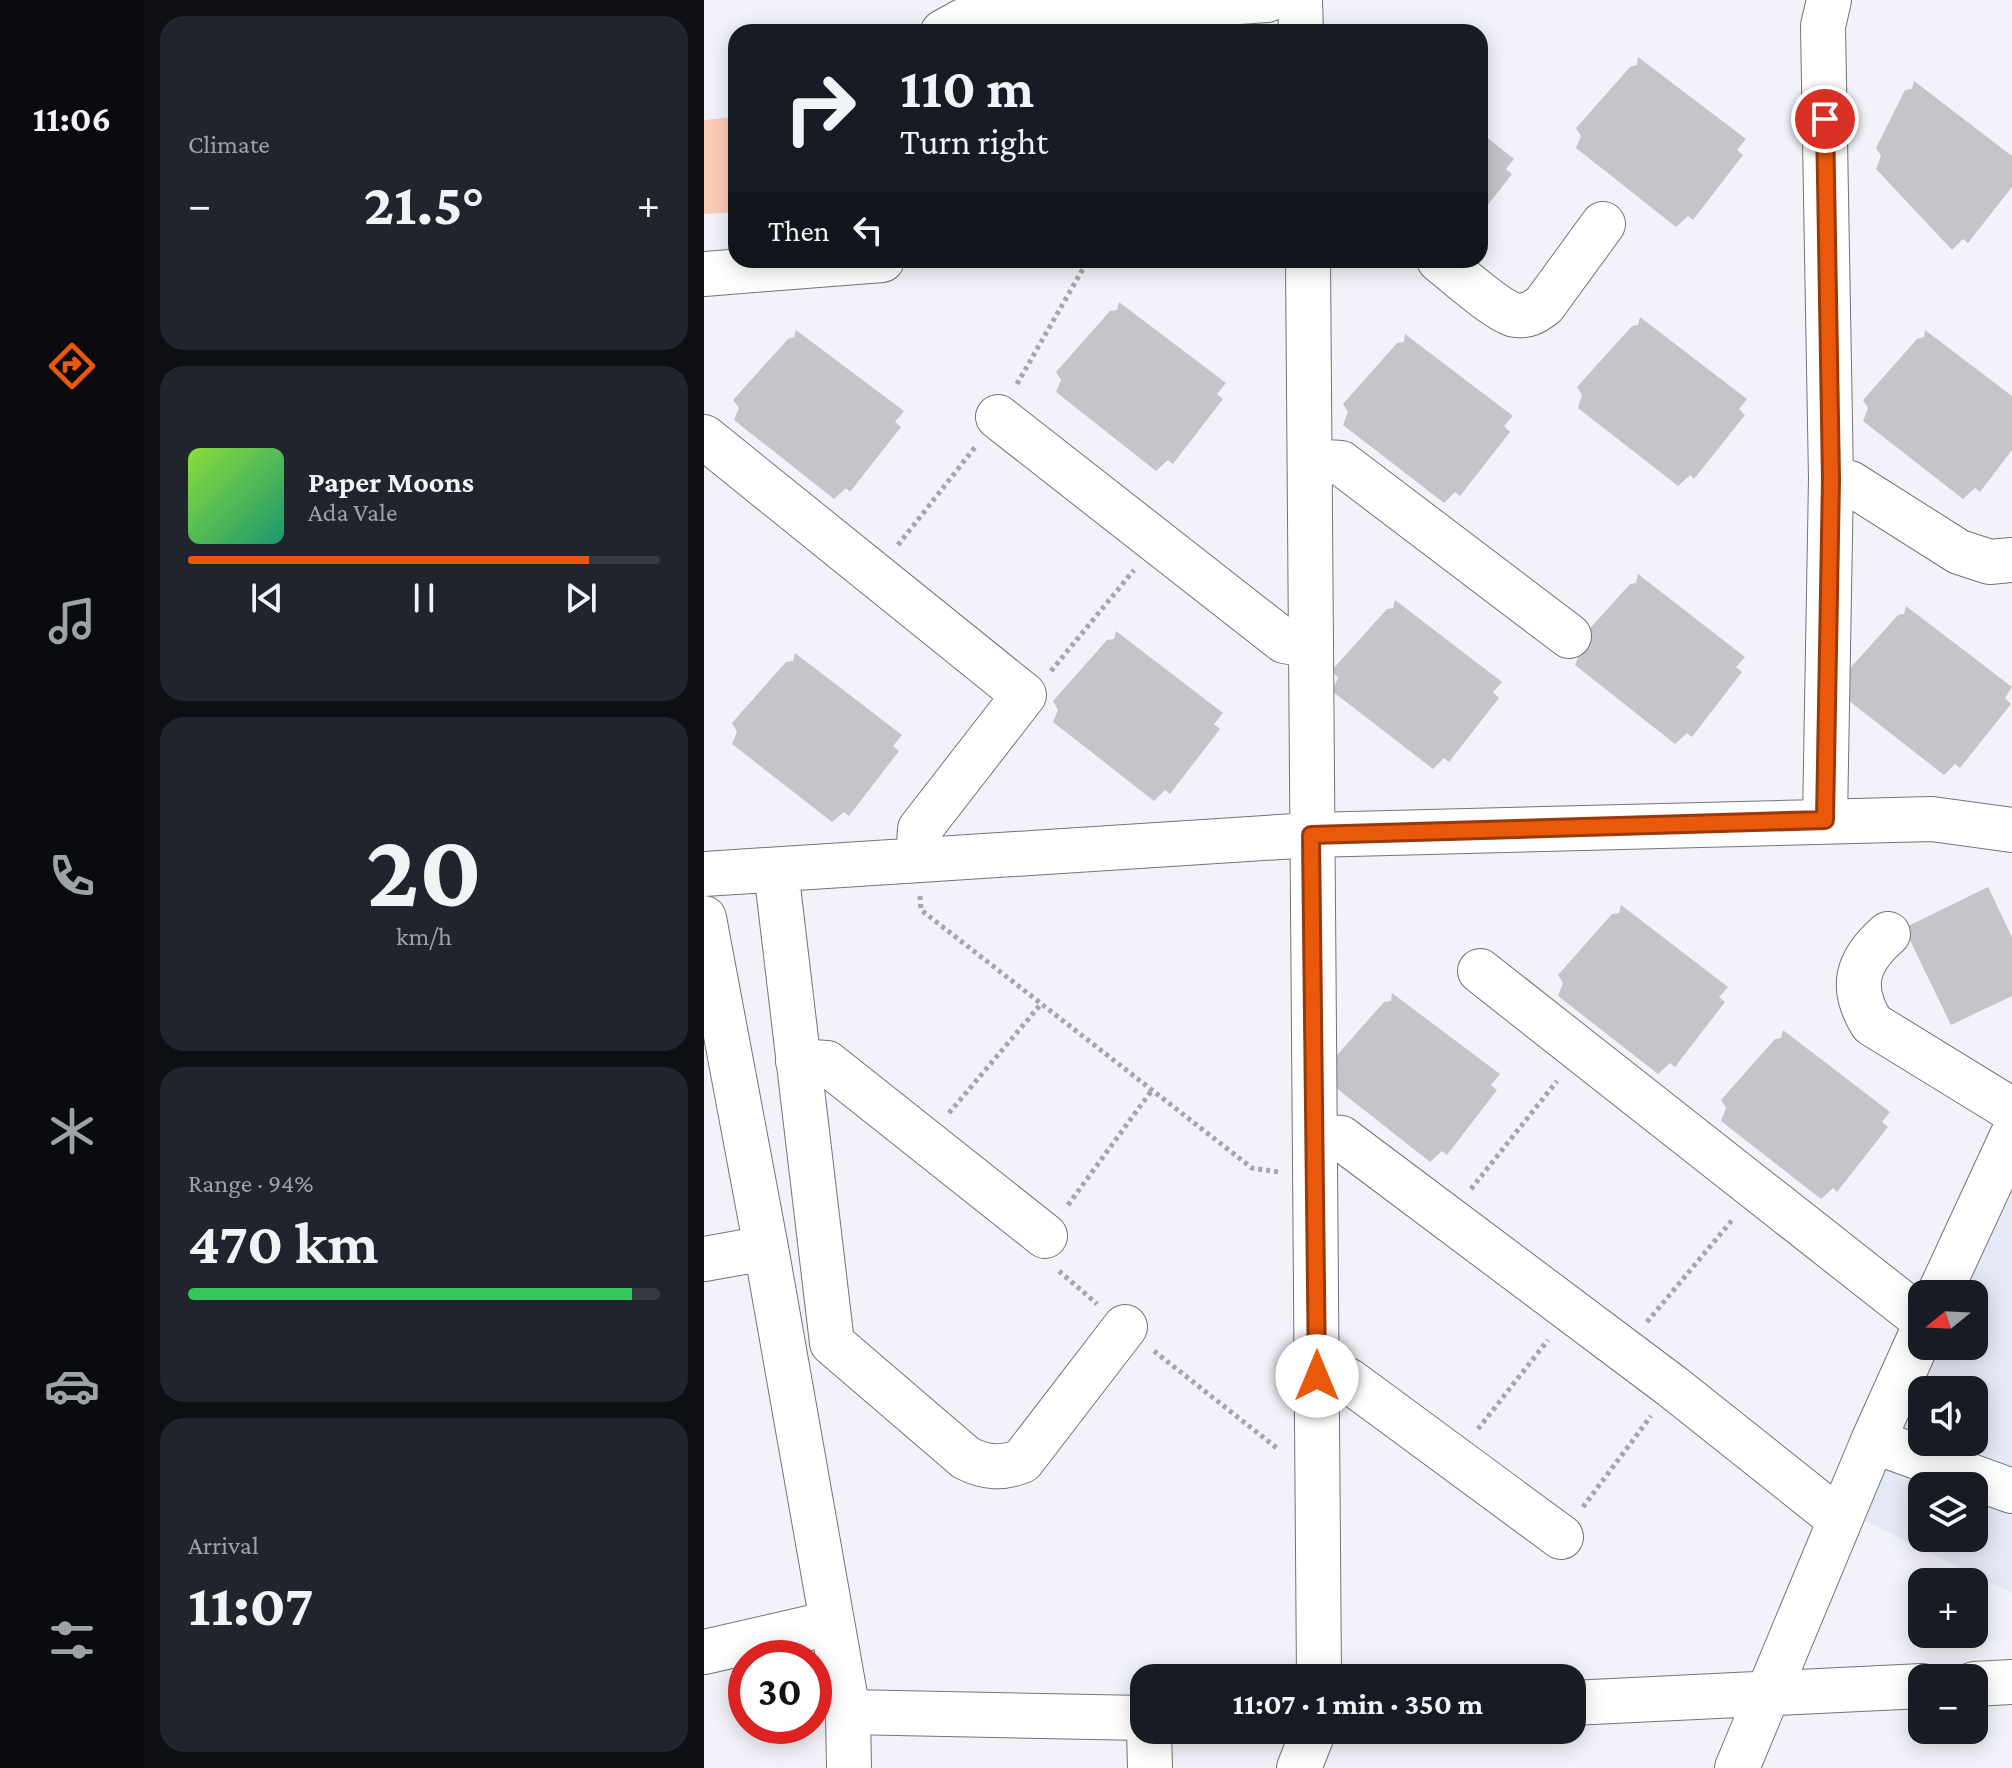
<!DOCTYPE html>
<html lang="en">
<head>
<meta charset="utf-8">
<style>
	body { margin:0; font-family:"Crimson Pro",serif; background:#20242c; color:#f1f3f6; height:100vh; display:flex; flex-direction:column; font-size:30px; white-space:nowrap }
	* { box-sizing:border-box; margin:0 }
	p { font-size:26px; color:#9ea1a6 }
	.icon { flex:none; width:44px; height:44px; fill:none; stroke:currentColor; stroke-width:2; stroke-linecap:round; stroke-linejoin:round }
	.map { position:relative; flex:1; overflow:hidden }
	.side { display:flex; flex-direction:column; gap:16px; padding:16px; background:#0d0f14; width:560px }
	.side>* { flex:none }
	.banner { position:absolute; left:24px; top:24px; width:760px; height:244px; border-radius:24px; box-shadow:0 4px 20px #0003; background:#171b24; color:#f1f3f6; overflow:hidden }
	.needle { width:52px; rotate:252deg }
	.fabs { position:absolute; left:1204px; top:1280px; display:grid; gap:16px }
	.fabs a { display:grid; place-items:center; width:80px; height:80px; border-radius:16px; background:#171b24; box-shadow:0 4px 20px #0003; font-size:40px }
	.speed { position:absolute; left:24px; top:1640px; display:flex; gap:16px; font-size:40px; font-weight:700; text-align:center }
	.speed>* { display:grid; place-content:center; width:104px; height:104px; border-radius:50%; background:#171b24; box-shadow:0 4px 20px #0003; line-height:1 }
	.speed .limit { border:12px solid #d22; background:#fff; color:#111 }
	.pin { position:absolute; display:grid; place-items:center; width:68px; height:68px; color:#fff; margin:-34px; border:4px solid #fff; border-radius:50%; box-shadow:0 2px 8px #0007 }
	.me { position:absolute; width:88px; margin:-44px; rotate:0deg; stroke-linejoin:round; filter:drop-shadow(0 0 6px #0008) }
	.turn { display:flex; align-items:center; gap:28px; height:168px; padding:0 40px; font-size:36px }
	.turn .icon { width:104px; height:104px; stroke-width:2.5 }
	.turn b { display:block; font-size:56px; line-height:68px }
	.then { display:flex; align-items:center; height:76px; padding:0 40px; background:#0003; gap:16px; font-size:30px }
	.big { font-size:60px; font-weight:700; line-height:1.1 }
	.side .tile { flex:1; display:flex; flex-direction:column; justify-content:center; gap:12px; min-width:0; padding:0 28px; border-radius:24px; background:#20242c }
	.side .dial { align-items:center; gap:0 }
	.dial b { font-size:104px; line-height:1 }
	.song { display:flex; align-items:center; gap:24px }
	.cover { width:96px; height:96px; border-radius:12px; background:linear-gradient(135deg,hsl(90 70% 55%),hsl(160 70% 35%)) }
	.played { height:8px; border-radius:4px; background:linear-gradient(90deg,#ea580c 85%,#363941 85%) }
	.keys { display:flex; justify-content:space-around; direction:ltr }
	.heat { display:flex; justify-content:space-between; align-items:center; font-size:44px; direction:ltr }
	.charge { height:12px; border-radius:6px; background:linear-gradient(90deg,#34c759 94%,#363941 0) }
	.trip { position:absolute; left:426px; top:1664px; width:456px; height:80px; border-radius:24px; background:#171b24; box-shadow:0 4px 20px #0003; font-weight:700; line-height:80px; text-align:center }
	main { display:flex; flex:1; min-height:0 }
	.tab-bar { display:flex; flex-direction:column; width:144px; justify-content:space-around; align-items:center; background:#090b0e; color:#9ea1a6 }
	.tab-bar .icon { width:56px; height:56px }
	.tab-bar .on { color:#ea580c }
	.tab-bar b { font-size:36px; color:#f1f3f6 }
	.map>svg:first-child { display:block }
</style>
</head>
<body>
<main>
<nav class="tab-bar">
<b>11:06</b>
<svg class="icon on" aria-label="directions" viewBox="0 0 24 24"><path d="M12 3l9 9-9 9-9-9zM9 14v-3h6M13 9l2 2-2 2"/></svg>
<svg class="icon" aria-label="music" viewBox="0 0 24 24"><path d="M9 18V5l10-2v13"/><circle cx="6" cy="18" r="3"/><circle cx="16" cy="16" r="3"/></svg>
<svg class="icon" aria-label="phone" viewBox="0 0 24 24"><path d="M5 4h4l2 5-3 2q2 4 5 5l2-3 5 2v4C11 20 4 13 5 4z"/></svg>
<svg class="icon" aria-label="climate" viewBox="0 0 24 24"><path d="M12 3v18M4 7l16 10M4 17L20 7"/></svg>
<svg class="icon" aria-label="car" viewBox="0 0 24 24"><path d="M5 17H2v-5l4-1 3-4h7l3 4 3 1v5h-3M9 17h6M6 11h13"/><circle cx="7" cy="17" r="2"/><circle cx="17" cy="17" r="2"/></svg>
<svg class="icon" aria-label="filters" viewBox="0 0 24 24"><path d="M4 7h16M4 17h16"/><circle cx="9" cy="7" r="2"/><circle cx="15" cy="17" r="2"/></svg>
</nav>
<section class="side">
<div class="tile"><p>Climate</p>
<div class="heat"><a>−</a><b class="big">21.5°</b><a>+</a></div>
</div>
<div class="tile">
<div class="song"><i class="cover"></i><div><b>Paper Moons</b><p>Ada Vale</p></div></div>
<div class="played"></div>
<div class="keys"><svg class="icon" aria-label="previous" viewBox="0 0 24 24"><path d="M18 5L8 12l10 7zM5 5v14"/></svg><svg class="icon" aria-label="pause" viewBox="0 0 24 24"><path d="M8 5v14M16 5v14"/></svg><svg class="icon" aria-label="next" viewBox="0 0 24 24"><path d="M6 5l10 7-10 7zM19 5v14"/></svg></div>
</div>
<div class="tile dial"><b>20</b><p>km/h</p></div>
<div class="tile"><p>Range · 94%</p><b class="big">470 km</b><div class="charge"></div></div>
<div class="tile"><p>Arrival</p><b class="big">11:07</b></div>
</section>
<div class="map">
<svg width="1308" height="1768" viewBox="0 0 1308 1768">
	<rect width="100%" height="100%" fill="#f2f3fa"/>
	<!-- built -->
	<path fill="#e5e8f6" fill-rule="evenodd" d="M1308 1158V1593L1157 1519 1229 1346H1270V1294H1251ZM1218 1390H1270V1442H1218ZM1218 1486H1270V1538H1218Z"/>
	<!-- green -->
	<path fill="#fdccb8" d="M32 117V212L0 214V120Z"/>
	<!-- building -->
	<path fill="#c4c5cb" d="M934 57 1042 139 1033 150 1039 155 989 220 984 216 972 227 872 148 877 136 872 128 926 67 933 65Z
		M1210 81 1308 156V187L1264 243 1259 239 1248 250 1172 169 1177 156 1172 148 1201 90 1208 89Z
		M776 132 810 159 802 169 808 174 776 215Z
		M415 302 522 383 513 394 519 399 469 464 464 460 452 471 352 392 357 380 352 372 406 311 413 310Z
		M936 317 1043 399 1035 409 1041 415 990 479 986 475 974 486 874 408 878 395 873 387 928 326 934 325Z
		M92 330 200 411 191 422 197 427 146 492 142 488 130 499 30 420 35 408 29 400 84 339 90 337Z
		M1221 330 1308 396V450L1276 492 1271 488 1259 499 1159 421 1164 408 1159 400 1213 339 1220 337Z
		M701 334 809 416 800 426 806 432 756 496 751 492 740 503 639 425 644 412 639 404 693 343 700 342Z
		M934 574 1041 657 1032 667 1038 672 988 737 983 733 971 744 871 665 876 653 871 645 926 584 932 583Z
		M691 600 798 682 789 692 795 698 745 762 740 758 729 769 628 691 634 678 628 670 683 609 689 608Z
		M1202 606 1308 687 1301 698 1307 704 1256 768 1251 764 1240 775 1140 697 1139 676 1194 615 1200 614Z
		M412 631 519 713 510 724 516 729 466 794 461 790 450 801 349 722 354 710 349 701 403 640 410 639Z
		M91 653 198 735 189 746 195 751 145 816 140 812 128 822 28 744 33 732 28 723 82 662 89 661Z
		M1284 887 1308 937V996L1247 1025 1200 928Z
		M917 905 1024 987 1015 997 1021 1002 971 1067 966 1063 954 1074 854 996 859 983 854 975 908 914 915 913Z
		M688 993 796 1074 787 1085 793 1090 743 1155 738 1151 726 1162 626 1083V1063L680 1002 687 1001Z
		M1079 1030 1186 1112 1178 1122 1184 1127 1133 1192 1129 1188 1117 1199 1017 1121 1022 1108 1017 1100 1071 1039 1077 1038Z"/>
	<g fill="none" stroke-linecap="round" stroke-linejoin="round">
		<!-- minor casing -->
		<g stroke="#737479" stroke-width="46">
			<path id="minor" d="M596 0 597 32
				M239 32 259 21 563 0
				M604 260 615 1678
				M735 260C750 272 795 312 811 315 823 317 831 312 840 305L899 224
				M0 274 178 260
				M294 417 580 641 607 646
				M0 437 320 695 216 829 214 860
				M607 461 637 463 865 636
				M1127 479 1146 483 1255 552 1286 562 1308 560
				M1121 820 1127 479 1119 26 1125 0
				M72 870 128 1343 262 1458C282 1468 298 1469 318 1461L421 1327
				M0 874 607 835 1228 819 1308 830
				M0 918 62 1248 144 1712 145 1768
				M1184 934C1153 961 1145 987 1168 1024L1308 1110
				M776 971 1218 1319
				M94 1061 123 1063 341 1236
				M612 1136 637 1138 969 1387 1136 1520
				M0 1259 62 1248
				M1235 1294 1308 1136
				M613 1376 644 1380 857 1537
				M1169 1441 1308 1491
				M0 1652 127 1623
				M1270 1684 1308 1682
				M868 1703 1218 1686
				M144 1712 440 1718
				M445 1730 446 1768
				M595 1768 610 1730
				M1033 1768 1169 1441 1218 1332"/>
		</g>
		<!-- path -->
		<path stroke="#a5a5ab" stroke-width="5" stroke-dasharray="4 4" stroke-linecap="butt" d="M313 384 384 260
			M194 545 272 446
			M347 671 430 570
			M216 896 217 910 548 1168 575 1172
			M245 1113 337 1004
			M767 1189 853 1081
			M364 1205 448 1090
			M355 1271 393 1304
			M943 1322 1029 1219
			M450 1351 574 1449
			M774 1429 844 1340
			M879 1507 947 1416"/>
		<!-- minor -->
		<use href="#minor" stroke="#fff" stroke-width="44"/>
	</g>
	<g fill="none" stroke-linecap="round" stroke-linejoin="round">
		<!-- route casing -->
		<g stroke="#983908" stroke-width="20">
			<path id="route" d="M613 1376 607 835 1121 820 1127 479 1121 119"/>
		</g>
		<!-- route -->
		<use href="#route" stroke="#ea580c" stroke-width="14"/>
	</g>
</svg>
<div class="fabs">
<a><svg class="needle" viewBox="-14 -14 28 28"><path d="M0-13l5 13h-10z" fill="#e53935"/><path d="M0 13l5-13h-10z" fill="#9ea1a6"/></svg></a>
<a><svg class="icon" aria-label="sound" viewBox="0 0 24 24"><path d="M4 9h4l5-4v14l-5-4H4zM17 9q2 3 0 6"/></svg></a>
<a><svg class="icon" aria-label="layers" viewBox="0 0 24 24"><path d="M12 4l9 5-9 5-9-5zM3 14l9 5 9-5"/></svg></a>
<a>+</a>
<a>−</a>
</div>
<div class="speed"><div class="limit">30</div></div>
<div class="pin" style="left:1121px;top:119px;background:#d93025"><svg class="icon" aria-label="arrive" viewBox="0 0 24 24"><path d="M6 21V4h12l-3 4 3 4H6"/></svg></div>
<svg class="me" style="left:613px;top:1376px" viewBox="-20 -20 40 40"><circle r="19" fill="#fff"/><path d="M0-13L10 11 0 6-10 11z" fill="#ea580c"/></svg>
<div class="trip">11:07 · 1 min · 350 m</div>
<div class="banner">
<div class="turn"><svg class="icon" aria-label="right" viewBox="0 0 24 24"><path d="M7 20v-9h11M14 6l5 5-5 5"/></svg><div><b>110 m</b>Turn right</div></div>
<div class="then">Then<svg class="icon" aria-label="left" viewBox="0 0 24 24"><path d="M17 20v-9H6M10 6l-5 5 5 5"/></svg></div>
</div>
</div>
</main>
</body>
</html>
